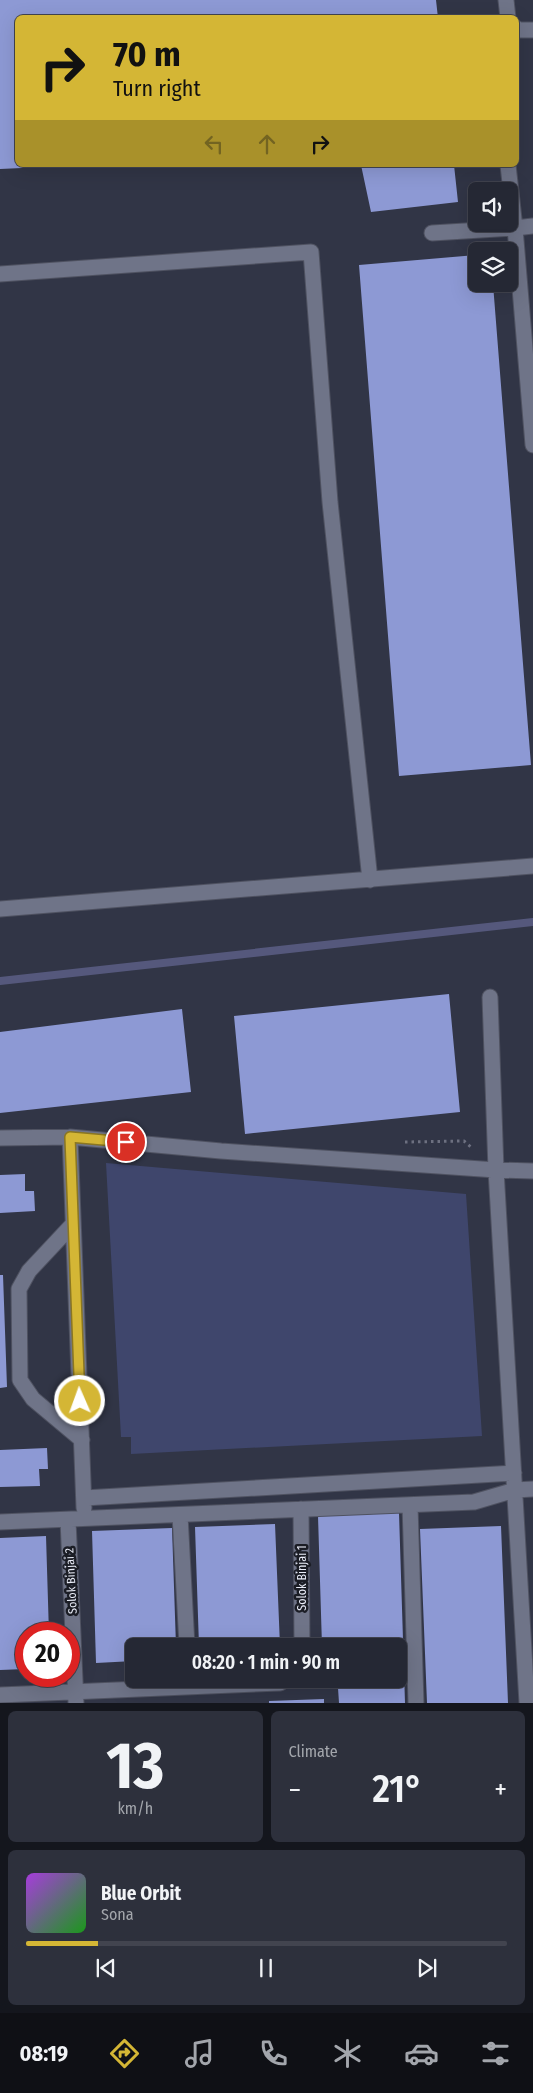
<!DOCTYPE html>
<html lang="en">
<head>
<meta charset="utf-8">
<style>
	body { margin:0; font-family:"Fira Sans Condensed",sans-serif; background:#2d303c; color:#f1f3f6; height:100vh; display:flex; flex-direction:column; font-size:19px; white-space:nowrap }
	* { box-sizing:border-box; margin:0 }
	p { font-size:16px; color:#a3a6ac }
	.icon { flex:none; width:28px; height:28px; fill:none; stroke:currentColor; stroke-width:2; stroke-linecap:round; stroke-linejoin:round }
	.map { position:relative; height:1703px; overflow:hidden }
	.drawer { display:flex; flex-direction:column; gap:8px; padding:8px; background:#14161d; flex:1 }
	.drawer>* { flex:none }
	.hud { position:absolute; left:15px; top:15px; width:504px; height:152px; border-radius:8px; box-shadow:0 5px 20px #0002,0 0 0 1px #42444f; background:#d4b635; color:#111; overflow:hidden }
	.fabs { position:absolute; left:468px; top:182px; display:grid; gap:10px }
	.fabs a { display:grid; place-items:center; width:50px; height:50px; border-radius:8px; background:#252834; box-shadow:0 5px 20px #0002,0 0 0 1px #42444f; font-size:25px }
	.speed { position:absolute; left:15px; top:1622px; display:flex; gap:10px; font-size:25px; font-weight:700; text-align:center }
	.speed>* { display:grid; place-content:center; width:65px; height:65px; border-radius:50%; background:#252834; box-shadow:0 5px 20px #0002,0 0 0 1px #42444f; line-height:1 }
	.speed .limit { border:8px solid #d22; background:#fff; color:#111 }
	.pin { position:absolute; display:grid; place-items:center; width:42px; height:42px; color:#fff; margin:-21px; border:2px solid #fff; border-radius:50%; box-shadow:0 1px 5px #0007 }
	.me { position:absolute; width:55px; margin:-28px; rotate:358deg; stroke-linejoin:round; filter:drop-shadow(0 0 4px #0008) }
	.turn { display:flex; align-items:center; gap:18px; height:105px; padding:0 15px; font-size:22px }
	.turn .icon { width:65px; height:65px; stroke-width:2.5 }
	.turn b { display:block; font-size:35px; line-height:42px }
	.lanes { display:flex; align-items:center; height:48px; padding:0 15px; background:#0003; justify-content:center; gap:25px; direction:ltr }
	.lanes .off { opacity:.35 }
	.big { font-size:38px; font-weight:600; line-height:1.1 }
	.drawer .widget { flex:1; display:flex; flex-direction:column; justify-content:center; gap:8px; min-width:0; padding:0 18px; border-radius:8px; background:#2d303c }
	.drawer .dial { align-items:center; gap:0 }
	.dial b { font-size:65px; line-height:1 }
	.song { display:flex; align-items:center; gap:15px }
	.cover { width:60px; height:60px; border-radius:8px; background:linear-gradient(135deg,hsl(280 70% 55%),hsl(120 70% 35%)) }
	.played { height:5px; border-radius:2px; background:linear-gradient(90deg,#d4b635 15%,#42444f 15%) }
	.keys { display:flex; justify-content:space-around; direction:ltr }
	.heat { display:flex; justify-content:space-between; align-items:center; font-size:28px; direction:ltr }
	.drawer .tiles { flex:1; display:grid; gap:8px; grid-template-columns:1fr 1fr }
	.widget:last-child { grid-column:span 2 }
	.trip { position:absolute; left:125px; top:1638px; width:282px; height:50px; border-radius:8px; background:#252834; box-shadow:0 5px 20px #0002,0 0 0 1px #42444f; font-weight:600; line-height:50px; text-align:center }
	.tabs { display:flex; height:80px; justify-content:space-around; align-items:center; background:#0f1015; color:#a3a6ac }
	.tabs .icon { width:35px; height:35px }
	.tabs .on { color:#d4b635 }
	.tabs b { font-size:22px; color:#f1f3f6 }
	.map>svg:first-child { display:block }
</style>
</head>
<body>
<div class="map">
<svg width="533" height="1703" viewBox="0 0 533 1703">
	<rect width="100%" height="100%" fill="#313546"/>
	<!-- green -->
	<path fill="#3f466c" d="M106 1163 466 1194 482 1436 131 1454V1437H121Z"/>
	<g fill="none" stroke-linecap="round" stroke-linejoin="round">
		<!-- stream -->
		<path stroke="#55587c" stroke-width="8" d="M0 981 533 922"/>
	</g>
	<!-- building -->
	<path fill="#8d99d4" d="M0 0H436L438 18H18V165H44V167L0 169Z
		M361 165H454L458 202 371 212Z
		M476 255V284H493L531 765 399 776 359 265Z
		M449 994 460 1112 245 1134 234 1016Z
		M182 1009 191 1092 0 1113V1032Z
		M25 1174V1191H34L35 1211 0 1213V1175Z
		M0 1275H3L7 1387 0 1388Z
		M47 1448 48 1469H39L40 1486 0 1487V1450Z
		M399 1513 405 1703H339L338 1688H324V1679H399V1646H322L318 1516Z
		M275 1524 280 1646H199L195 1527Z
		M501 1526 508 1703H427L420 1529Z
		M172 1528 176 1646H134V1661L96 1663 92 1531Z
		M46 1536 49 1634H26V1669L0 1670V1538Z
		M324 1699V1703H269V1701Z"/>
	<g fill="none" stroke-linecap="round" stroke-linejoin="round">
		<!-- minor casing -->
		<g stroke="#4f5261" stroke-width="17">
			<path id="minor" d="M506 0 508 18
				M516 28 519 30H533
				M533 226 515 228 533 445
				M432 233 515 228 508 165
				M0 274 311 252 330 502 370 880
				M0 909 533 866
				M70 1137 84 1508
				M0 1138 70 1137 221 1151 496 1170 490 997
				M73 1224 29 1271 19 1289 20 1380 33 1399 82 1440
				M84 1498 514 1473
				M410 1505 416 1703
				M301 1509 302 1646
				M180 1515 187 1646
				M68 1520 76 1703
				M0 1522 474 1502 515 1490 533 1489
				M0 1695 280 1683 285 1679
				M527 1703 496 1170 533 1171"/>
		</g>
		<!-- path -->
		<path stroke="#6d7080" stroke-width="3" stroke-dasharray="2.5 4" stroke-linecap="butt" d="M405 1142 464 1141 472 1148"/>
		<!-- minor -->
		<use href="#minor" stroke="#6f7488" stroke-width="15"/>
	</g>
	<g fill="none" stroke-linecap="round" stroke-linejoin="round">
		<!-- route casing -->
		<g stroke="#8a7622" stroke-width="12">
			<path id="route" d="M80 1401 70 1137 126 1142"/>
		</g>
		<!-- route -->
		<use href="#route" stroke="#d4b635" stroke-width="9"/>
	</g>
	<g text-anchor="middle" stroke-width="5" stroke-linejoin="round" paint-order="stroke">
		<!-- street labels -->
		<g font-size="12" fill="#e9ecf7" stroke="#1b1d25">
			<text transform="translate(302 1578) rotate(-90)" y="4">Solok Binjai 1</text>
			<text transform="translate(71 1581) rotate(-93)" y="4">Solok Binjai 2</text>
		</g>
	</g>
</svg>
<div class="fabs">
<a><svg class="icon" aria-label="sound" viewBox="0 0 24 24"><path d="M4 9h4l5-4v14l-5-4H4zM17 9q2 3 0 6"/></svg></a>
<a><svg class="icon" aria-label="layers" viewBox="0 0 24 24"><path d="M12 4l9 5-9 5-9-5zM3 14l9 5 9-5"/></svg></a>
</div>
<div class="speed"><div class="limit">20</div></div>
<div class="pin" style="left:126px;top:1142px;background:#d93025"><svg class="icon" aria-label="arrive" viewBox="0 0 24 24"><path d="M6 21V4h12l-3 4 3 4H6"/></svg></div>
<svg class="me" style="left:80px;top:1401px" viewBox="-20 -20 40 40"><circle r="17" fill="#d4b635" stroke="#fff" stroke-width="3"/><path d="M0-11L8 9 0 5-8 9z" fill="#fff"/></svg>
<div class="trip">08:20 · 1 min · 90 m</div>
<div class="hud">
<div class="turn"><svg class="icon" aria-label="right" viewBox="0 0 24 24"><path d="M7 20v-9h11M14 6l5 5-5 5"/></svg><div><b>70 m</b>Turn right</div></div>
<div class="lanes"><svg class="icon off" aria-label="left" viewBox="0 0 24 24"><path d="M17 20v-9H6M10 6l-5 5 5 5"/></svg><svg class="icon off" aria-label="ahead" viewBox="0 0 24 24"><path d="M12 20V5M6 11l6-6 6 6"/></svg><svg class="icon" aria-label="right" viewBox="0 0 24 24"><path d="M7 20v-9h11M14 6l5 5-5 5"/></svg></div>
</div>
</div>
<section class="drawer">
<div class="tiles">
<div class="widget dial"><b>13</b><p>km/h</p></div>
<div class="widget"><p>Climate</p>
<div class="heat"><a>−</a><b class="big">21°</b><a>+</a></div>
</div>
<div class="widget">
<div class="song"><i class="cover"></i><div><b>Blue Orbit</b><p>Sona</p></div></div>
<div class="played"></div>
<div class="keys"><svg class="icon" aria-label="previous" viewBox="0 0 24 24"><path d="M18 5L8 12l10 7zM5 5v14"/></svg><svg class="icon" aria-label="pause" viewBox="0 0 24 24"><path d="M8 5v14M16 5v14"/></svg><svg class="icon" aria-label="next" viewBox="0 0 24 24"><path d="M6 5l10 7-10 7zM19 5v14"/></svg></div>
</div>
</div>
</section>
<nav class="tabs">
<b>08:19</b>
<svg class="icon on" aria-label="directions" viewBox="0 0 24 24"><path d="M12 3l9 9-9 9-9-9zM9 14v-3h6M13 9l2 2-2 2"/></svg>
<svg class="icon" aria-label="music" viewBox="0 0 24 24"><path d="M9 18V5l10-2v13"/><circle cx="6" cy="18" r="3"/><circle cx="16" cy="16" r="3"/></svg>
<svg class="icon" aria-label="phone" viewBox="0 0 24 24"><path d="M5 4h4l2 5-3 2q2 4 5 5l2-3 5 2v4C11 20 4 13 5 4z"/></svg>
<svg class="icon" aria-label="climate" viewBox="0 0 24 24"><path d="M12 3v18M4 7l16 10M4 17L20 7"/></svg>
<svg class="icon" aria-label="car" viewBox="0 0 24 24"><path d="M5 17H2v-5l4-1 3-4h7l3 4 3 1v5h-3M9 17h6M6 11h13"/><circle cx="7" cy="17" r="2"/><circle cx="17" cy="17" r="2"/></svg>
<svg class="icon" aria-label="filters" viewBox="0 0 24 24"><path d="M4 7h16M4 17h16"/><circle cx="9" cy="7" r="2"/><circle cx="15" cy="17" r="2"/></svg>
</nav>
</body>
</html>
